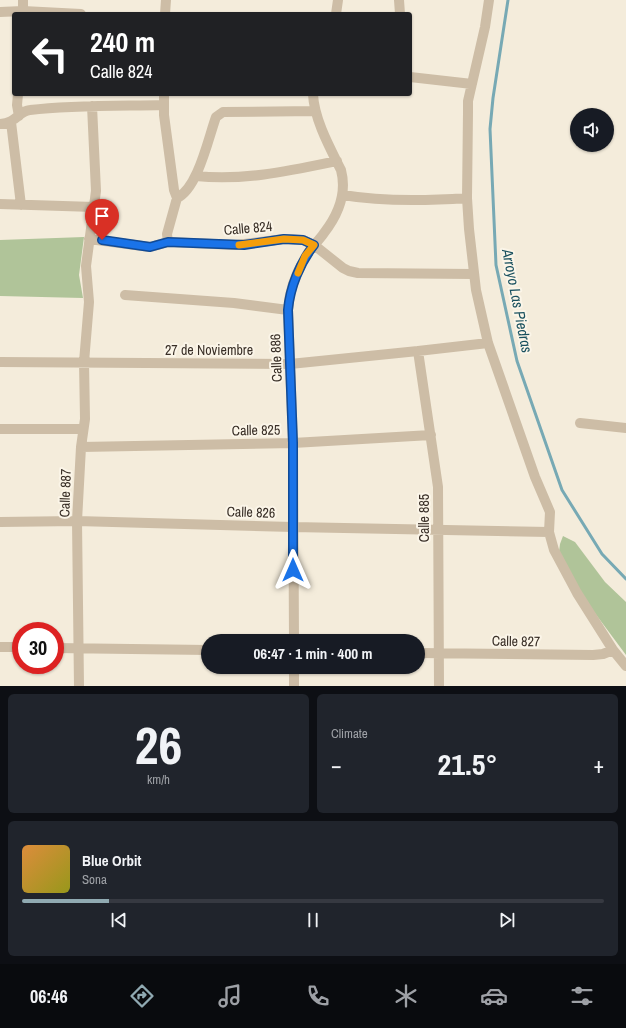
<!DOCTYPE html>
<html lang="en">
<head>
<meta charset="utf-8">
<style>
	body { margin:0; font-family:"Archivo Narrow",sans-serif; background:#20242c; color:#f1f3f6; height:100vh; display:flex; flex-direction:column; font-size:15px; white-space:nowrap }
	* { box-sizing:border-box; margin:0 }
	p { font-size:13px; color:#9ea1a6 }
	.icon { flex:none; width:22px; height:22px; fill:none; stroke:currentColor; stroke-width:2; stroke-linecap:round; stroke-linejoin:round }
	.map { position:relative; height:686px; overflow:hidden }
	.side { display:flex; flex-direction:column; gap:8px; padding:8px; background:#0d0f14; flex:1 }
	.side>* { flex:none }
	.guide { position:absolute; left:12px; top:12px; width:400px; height:84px; border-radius:4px; box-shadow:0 1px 3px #0004; background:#202124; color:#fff; overflow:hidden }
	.fabs { position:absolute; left:570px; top:108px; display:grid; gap:8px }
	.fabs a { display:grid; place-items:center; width:44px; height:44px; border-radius:50%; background:#171b24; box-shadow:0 1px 3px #0004; font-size:20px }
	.speed { position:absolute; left:12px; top:622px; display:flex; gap:8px; font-size:20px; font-weight:700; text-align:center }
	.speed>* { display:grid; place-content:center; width:52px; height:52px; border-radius:50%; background:#171b24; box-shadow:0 1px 3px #0004; line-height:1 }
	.speed .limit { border:6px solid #d22; background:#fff; color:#111 }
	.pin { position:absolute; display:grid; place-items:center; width:34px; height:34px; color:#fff; margin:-41px -17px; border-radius:50% 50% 50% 0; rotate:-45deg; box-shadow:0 0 4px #0007 }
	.pin .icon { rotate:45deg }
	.me { position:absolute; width:44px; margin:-22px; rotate:0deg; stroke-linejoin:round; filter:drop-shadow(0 0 3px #0008) }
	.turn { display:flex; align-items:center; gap:14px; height:84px; padding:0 12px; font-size:18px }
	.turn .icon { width:52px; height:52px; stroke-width:2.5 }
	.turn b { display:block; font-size:28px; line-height:34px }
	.big { font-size:30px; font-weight:700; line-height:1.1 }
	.side .widget { flex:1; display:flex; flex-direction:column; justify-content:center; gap:6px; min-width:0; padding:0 14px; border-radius:6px; background:#20242c }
	.side .dial { align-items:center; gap:0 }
	.dial b { font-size:52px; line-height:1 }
	.song { display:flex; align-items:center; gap:12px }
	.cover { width:48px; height:48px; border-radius:6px; background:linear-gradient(135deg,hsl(30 70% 55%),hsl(60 70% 35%)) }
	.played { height:4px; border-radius:2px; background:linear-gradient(90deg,#90aab2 15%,#363941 15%) }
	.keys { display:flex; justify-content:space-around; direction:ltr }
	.heat { display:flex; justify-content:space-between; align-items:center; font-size:22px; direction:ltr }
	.side .tiles { flex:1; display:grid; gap:8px; grid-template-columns:1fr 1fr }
	.widget:last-child { grid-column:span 2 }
	.trip { position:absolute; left:201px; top:634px; width:224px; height:40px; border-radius:20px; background:#171b24; box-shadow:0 1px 3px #0004; font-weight:700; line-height:40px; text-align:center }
	.menu { display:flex; height:64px; justify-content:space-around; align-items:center; background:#090b0e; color:#9ea1a6 }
	.menu .icon { width:28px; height:28px }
	.menu .selected { color:#90aab2 }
	.menu b { font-size:18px; color:#f1f3f6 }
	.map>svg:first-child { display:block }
</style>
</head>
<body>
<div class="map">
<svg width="626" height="686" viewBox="0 0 626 686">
	<rect width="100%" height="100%" fill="#f4ecdb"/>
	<!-- green -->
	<path fill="#b0c499" d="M84 237 79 275 83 298 0 296V240Z
		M563 536 575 542 605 582 626 602V655L577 589 559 552 560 544Z"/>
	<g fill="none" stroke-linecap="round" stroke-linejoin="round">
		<!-- stream -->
		<path stroke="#77a9b4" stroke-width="3" d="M508 0 493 98 490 129 496 265 517 361 562 490 602 554 626 579"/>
		<!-- street -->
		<path stroke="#cdbda6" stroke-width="10" d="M399 0 400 14
			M489 0 485 27 468 101V112L467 198 469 229 476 290 488 343 535 477 550 512 549 532 554 550 577 593 613 650 626 666
			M0 12 23 11 81 14
			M23 14V0
			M165 14 166 0
			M336 14 338 0
			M410 77 472 84
			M18 94 17 105 19 116
			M164 94V115L174 190 177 198
			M11 122 21 205
			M0 124C17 123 18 111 30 110 74 105 119 106 163 105
			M196 176C244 181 289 171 337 161
			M343 195C384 202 425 201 467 198
			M0 204 94 207
			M89 239 150 247 168 242 236 245 284 239 303 240 314 245 343 268 349 271 358 273 473 274
			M168 242 167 234 177 198C198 188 208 139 216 117L223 112 315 111
			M125 295 234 303 288 310
			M418 351 438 487 439 686
			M0 362 290 364 418 351 488 343
			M580 423 626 428
			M0 429H83
			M81 447 293 443 431 435
			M0 522 77 521 293 527 549 532
			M294 641 293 443 288 310C289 292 296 273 305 258 309 249 318 242 324 233 338 215 347 193 341 170 330 148 314 119 313 94
			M0 647H21
			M55 648 208 650
			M418 653 593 655 603 654 613 650
			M294 667V686
			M79 686 77 521 81 447 85 419 84 362 89 302 86 266 96 191 92 106"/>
	</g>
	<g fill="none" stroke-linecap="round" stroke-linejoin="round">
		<!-- route casing -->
		<g stroke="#114b97" stroke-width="10">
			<path id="route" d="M102 240 150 247 168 242 244 245 284 239 303 240 314 245C300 263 290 287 288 310L293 443V570"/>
		</g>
		<!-- route -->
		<use href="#route" stroke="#1a73e8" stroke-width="7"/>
		<!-- slow -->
		<path stroke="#f59e0b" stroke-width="7" d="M239 245 284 239 303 240 314 245 305 256 298 273"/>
	</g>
	<g text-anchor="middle" stroke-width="4" stroke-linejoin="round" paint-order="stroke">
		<!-- street labels -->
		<g font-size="14" fill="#392f27" stroke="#fbf5e8">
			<text transform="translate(248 228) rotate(-5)" y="5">Calle 824</text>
			<text x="209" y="355">27 de Noviembre</text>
			<text transform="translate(276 358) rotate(-92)" y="5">Calle 886</text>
			<text transform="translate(256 430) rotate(-1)" y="5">Calle 825</text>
			<text transform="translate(65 493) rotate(-88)" y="5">Calle 887</text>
			<text transform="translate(251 512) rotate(2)" y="5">Calle 826</text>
			<text transform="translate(424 518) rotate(-90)" y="5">Calle 885</text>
			<text transform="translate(516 641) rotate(1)" y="5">Calle 827</text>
		</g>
		<!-- water labels -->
		<g font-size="15" font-style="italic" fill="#19505e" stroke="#fbf5e8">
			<text transform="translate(517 301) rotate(79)" y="5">Arroyo Las Piedras</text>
		</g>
	</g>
</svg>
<div class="fabs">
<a><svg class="icon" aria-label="sound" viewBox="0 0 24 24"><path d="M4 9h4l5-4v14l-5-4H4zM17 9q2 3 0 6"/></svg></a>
</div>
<div class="speed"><div class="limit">30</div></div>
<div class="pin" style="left:102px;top:240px;background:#d93025"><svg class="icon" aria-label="arrive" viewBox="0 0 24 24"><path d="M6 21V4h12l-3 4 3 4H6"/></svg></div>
<svg class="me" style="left:293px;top:570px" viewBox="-20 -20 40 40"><path d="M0-17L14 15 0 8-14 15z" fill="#1a73e8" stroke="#fff" stroke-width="4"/></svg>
<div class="trip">06:47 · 1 min · 400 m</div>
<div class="guide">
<div class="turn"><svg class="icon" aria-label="left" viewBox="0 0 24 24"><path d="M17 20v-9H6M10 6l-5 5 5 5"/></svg><div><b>240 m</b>Calle 824</div></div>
</div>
</div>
<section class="side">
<div class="tiles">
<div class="widget dial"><b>26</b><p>km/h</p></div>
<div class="widget"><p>Climate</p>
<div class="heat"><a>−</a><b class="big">21.5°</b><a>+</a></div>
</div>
<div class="widget">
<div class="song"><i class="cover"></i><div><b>Blue Orbit</b><p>Sona</p></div></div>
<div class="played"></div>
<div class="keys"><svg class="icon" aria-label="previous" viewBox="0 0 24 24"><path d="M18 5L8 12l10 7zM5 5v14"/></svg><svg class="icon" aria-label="pause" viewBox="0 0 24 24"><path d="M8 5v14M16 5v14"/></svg><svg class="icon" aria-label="next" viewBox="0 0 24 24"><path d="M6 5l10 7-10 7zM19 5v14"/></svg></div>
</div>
</div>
</section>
<nav class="menu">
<b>06:46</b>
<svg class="icon selected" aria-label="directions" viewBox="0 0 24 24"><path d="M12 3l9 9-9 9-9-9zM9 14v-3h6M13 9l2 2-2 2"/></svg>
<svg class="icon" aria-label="music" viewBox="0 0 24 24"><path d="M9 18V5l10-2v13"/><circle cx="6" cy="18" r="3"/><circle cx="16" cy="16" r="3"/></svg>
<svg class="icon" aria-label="phone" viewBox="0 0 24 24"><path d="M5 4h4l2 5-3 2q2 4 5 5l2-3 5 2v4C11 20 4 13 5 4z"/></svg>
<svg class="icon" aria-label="climate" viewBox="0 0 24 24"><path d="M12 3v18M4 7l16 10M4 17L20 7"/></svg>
<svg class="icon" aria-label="car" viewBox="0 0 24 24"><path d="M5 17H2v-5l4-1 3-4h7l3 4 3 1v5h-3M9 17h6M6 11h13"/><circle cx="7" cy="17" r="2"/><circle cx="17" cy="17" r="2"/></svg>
<svg class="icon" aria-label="filters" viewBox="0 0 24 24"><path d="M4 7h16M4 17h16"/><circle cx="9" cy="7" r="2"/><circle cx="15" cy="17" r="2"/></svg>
</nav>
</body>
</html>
